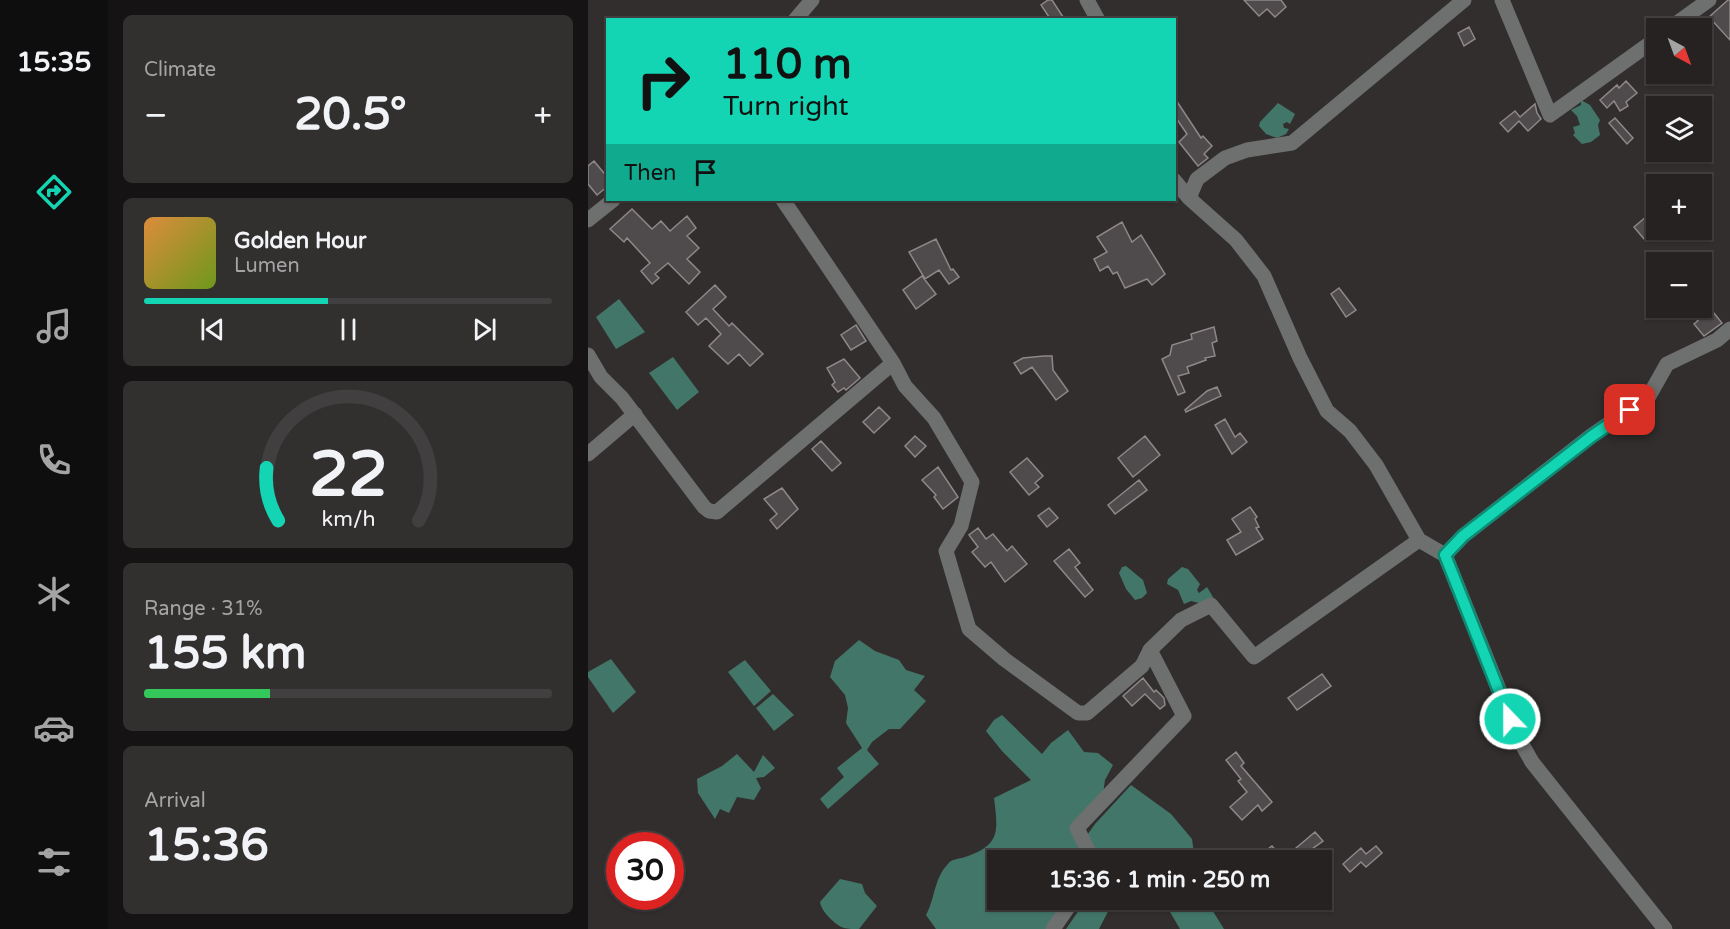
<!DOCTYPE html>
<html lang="en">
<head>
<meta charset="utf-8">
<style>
	body { margin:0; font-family:"Varela Round",sans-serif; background:#322f2f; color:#f1f3f6; height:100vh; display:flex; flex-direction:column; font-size:22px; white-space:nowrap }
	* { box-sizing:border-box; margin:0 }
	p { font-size:20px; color:#a4a4a5 }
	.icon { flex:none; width:33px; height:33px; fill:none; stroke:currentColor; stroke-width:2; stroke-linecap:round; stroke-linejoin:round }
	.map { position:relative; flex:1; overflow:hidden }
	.panel { display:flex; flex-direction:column; gap:15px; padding:15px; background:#151313; width:480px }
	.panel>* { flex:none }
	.top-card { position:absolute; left:18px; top:18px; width:570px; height:183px; border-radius:0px; box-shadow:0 2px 4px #0004,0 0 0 2px #423f40; background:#14d5b3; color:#111; overflow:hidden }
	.needle { width:39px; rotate:139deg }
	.fabs { position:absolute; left:1058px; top:18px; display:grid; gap:12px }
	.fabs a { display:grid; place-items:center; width:66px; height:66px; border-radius:0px; background:#262222; box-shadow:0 2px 4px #0004,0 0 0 2px #423f40; font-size:30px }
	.speed { position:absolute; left:18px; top:832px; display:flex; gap:12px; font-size:30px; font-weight:700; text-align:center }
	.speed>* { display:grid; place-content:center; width:78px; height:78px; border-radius:50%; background:#262222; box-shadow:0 2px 4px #0004,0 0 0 2px #423f40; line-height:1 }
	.speed .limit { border:9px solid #d22; background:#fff; color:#111 }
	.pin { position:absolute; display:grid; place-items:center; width:51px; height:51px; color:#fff; margin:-26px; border-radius:12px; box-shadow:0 3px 9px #0006 }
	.me { position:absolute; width:66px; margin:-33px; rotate:338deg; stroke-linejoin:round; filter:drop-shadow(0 0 4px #0008) }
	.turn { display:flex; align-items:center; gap:21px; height:126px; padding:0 18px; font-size:27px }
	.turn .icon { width:78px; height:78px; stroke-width:2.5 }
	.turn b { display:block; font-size:42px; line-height:51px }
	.then { display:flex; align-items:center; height:57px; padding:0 18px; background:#0003; gap:12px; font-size:22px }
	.big { font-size:45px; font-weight:700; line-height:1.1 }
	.panel .widget { flex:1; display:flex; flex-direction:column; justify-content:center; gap:9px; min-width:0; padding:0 21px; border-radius:9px; background:#322f2f }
	.panel .dial { align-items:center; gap:0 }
	.dial svg { height:156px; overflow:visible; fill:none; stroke:#423f40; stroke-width:7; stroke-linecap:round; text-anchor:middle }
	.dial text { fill:#f1f3f6; stroke:none }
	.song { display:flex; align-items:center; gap:18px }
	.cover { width:72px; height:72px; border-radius:9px; background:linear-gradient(135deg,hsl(30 70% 55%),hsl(80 70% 35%)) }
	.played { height:6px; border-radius:3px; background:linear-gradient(90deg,#14d5b3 45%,#423f40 45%) }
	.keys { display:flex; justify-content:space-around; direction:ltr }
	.heat { display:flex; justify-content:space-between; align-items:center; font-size:33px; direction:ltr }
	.charge { height:9px; border-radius:4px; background:linear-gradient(90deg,#34c759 31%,#423f40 0) }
	.trip { position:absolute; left:399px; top:850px; width:345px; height:60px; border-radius:0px; background:#262222; box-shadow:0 2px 4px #0004,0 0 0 2px #423f40; font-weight:700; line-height:60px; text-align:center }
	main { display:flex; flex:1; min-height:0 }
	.tabs { display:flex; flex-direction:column; width:108px; justify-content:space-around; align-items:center; background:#0f0e0e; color:#a4a4a5 }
	.tabs .icon { width:42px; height:42px }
	.tabs .selected { color:#14d5b3 }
	.tabs b { font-size:27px; color:#f1f3f6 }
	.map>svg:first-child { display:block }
</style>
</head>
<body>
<main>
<nav class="tabs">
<b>15:35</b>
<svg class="icon selected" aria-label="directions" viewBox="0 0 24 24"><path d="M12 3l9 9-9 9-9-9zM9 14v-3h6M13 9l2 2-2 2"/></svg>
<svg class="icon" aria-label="music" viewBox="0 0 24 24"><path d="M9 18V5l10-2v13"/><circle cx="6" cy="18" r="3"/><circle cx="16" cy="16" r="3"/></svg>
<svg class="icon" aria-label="phone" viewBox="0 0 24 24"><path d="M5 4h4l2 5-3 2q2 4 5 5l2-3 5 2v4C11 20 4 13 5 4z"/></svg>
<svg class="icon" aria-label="climate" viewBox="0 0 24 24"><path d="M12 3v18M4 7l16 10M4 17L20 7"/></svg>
<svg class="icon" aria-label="car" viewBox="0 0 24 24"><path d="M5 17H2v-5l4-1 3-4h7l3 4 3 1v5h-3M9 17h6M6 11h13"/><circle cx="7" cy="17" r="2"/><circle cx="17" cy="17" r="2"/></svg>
<svg class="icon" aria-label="filters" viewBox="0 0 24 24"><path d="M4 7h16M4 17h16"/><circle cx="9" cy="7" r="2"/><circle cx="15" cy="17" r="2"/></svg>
</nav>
<section class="panel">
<div class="widget"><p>Climate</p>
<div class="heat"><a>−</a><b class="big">20.5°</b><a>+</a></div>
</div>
<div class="widget">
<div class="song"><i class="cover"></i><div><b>Golden Hour</b><p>Lumen</p></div></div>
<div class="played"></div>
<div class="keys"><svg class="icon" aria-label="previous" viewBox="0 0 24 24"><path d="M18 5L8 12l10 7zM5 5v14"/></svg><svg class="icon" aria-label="pause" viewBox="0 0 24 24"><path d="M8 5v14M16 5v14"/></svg><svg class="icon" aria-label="next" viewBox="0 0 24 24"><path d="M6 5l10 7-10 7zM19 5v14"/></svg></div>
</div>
<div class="widget dial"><svg viewBox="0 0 100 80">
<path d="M14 69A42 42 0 1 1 86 69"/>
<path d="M14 69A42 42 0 0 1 8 42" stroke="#14d5b3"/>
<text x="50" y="56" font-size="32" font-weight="700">22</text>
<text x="50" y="72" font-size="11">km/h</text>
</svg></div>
<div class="widget"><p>Range · 31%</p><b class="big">155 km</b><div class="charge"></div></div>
<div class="widget"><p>Arrival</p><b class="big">15:36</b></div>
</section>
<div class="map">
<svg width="1142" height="929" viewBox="0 0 1142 929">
	<rect width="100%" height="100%" fill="#322e2e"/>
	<!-- water -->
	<path fill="#427669" d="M993 100 1002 105 1012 120 1010 125 1012 135 1003 142 994 144 985 135 987 133 985 127 992 125 989 116 983 110 993 105Z
		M690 103 707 114 702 124 699 122 695 124 696 128 701 129 698 134 689 138 678 134 671 126 672 122Z
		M31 299 57 332 28 349 8 317Z
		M85 357 111 392 89 410 61 373Z
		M538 566 555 580 559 593 554 598 547 600 538 589 531 573 534 567Z
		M594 567 600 569 612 584 609 590 611 593 619 587 625 597 615 604 603 601 596 604 590 590 579 584 580 579Z
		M271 640 287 651 311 660 318 670 337 676 326 690 338 701 312 729H301L284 742 279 750 291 764 240 809 232 799 256 777 249 768 274 748 258 723 260 708 257 695 242 677 247 661Z
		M23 659 48 692 25 713 0 677V672Z
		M157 660 183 691 166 706 140 672Z
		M185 694 206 715 186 731 168 708Z
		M414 715 454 754 463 743 480 730 496 752 510 753 525 765 517 780 514 801 487 832 499 861H410V900H487L466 929H348L338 915C347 899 346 878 360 864 363 859 371 859 377 857 413 845 410 831 406 798L443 780 414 751 398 731 406 720Z
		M149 754 166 772 175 755 187 768 176 777 168 778 173 788 166 800 149 797 141 813 132 809 127 819 110 793 109 779 134 766Z
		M543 785 583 814 604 839 607 861H509L497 838 507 824Z
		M252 879 274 884 277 893 289 906 271 929C266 929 260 929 256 928 247 925 233 911 232 902Z
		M498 900H526L511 929H478Z
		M575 900H618L636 929H592Z"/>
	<!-- building -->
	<path fill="#4f4a4b" stroke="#8e8889" stroke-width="1.5" d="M460 0H464L477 20H463L453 5Z
		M656 0H693L698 7 687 17 679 9 671 16Z
		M1140 0H1142V40L1121 17Z
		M881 27 887 39 876 46 870 33Z
		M1038 81 1049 93 1038 102 1040 106 1032 111 1026 101 1019 108 1012 100 1029 85 1031 88Z
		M586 97 613 138 615 136 624 146 616 154 620 158 610 166 591 142 599 134 586 115Z
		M947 104 949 113 953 119 940 131 931 121 920 132 912 123 927 111 932 117Z
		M1027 118 1045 138 1039 144 1021 123Z
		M6 161 20 178V186L9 195 0 184V166Z
		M44 209 64 229 73 221 82 231 99 216 108 228 99 236 111 248 99 259 112 272 101 284 80 263 67 274 71 278 64 284 53 271 62 263 39 238 36 242 22 229Z
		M1059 216 1068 228 1056 239 1046 227Z
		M534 222 544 242 553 235 577 274 564 285 559 279 537 288 529 272 525 274 520 266 512 271 506 259 519 252 509 237Z
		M348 239 363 270 365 269 371 277 361 284 351 270 337 279 321 252Z
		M334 276 348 294 328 309 315 290Z
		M127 285 138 297 125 309 141 326 144 323 175 354 162 366 151 354 140 364 121 346 133 334 118 318 110 325 98 312Z
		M751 288 768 310 758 317 743 294Z
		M1113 297 1134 323 1116 336 1106 324 1110 321 1098 308H1113Z
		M268 325 278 341 263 350 253 335Z
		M626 327 629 341 624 343 627 356 617 358 618 360 599 367 601 373 590 376 597 392 590 395 574 359 582 355 584 345 604 339 603 334Z
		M456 356H464L465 370 480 391 468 400 444 367 433 374 426 363 435 358Z
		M256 359 272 378 258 390 256 388 250 392 244 385 247 382 239 368Z
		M629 387 633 396 598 412 597 410 619 391Z
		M291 407 302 418 286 433 275 422Z
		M637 419 647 437 652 433 659 442 644 454 627 425Z
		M327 436 338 446 327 457 317 446Z
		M557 436 572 455 545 477 530 458Z
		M233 441 253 463 244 471 224 449Z
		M439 458 455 476 447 483 451 487 441 495 422 472Z
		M350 467 370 497 355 509 346 497 348 495 334 480Z
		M551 480 559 490 527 514 520 505Z
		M194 488 210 509 189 529 182 520 189 514 176 499Z
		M662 507 669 517 667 519 671 527 668 528 675 539 648 555 639 540 653 532 644 519Z
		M461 508 470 518 459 527 450 516Z
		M390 528 398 539 405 534 419 551 424 546 439 564 417 582 403 562 397 567 384 552 390 547 381 535Z
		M481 549 492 563 487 567 505 590 497 597 466 561Z
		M734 674 743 686 709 710 700 698Z
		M555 678 566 692 568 690 576 698 577 705 572 709 557 694 544 706 535 696Z
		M648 752 656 763 653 766 684 802 674 811 670 805 654 820 642 807 659 792 650 781 653 779 638 760Z
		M727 832 735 841 707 861H684L676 852 684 846 695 859Z
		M788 846 794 853 778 867 773 862 762 872 755 864 773 848 778 854Z"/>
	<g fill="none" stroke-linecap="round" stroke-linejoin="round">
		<!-- minor -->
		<path stroke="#6d706f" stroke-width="15" d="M499 0 510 20
			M914 0 962 115 1068 39
			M207 20 224 0
			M1082 28 1121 0
			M586 180 601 198 648 240 676 276 712 358 739 411 762 431 788 465 831 540
			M601 198 609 179 637 158 659 150 704 143 876 0
			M0 220 25 200
			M0 355 13 377 34 398 116 507 121 511 129 512 305 363 195 200
			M305 363 317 386 346 418 384 482 373 526 358 551 381 629 416 659 490 713H499L554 666 562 650
			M0 454 47 414
			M857 555 931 739 944 762 1077 929
			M505 861 489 828 596 716 562 650 593 620 623 605 666 657 831 540 857 555 875 536 1003 436 1061 396 1079 364 1129 340 1142 329
			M465 929 485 900"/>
	</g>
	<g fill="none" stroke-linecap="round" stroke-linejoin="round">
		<!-- route casing -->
		<g stroke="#0d8a74" stroke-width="15">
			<path id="route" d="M922 719 857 555 875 536 1004 436 1042 410"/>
		</g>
		<!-- route -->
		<use href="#route" stroke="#14d5b3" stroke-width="10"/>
	</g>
</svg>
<div class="fabs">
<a><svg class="needle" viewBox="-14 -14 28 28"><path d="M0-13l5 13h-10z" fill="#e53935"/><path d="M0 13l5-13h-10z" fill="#a4a4a5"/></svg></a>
<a><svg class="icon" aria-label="layers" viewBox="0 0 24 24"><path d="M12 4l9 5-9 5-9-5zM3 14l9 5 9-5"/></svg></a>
<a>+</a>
<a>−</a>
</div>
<div class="speed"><div class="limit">30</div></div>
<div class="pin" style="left:1042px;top:410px;background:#d93025"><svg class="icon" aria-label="arrive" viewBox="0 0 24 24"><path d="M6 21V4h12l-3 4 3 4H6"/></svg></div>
<svg class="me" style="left:922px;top:719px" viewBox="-20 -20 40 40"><circle r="17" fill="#14d5b3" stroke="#fff" stroke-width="3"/><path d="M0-11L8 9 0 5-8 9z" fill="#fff"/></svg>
<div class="trip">15:36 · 1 min · 250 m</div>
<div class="top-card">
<div class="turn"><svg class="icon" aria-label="right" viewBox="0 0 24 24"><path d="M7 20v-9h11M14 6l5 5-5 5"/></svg><div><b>110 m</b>Turn right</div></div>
<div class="then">Then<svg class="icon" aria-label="arrive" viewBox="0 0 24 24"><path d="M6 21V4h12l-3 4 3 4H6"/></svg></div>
</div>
</div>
</main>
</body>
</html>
